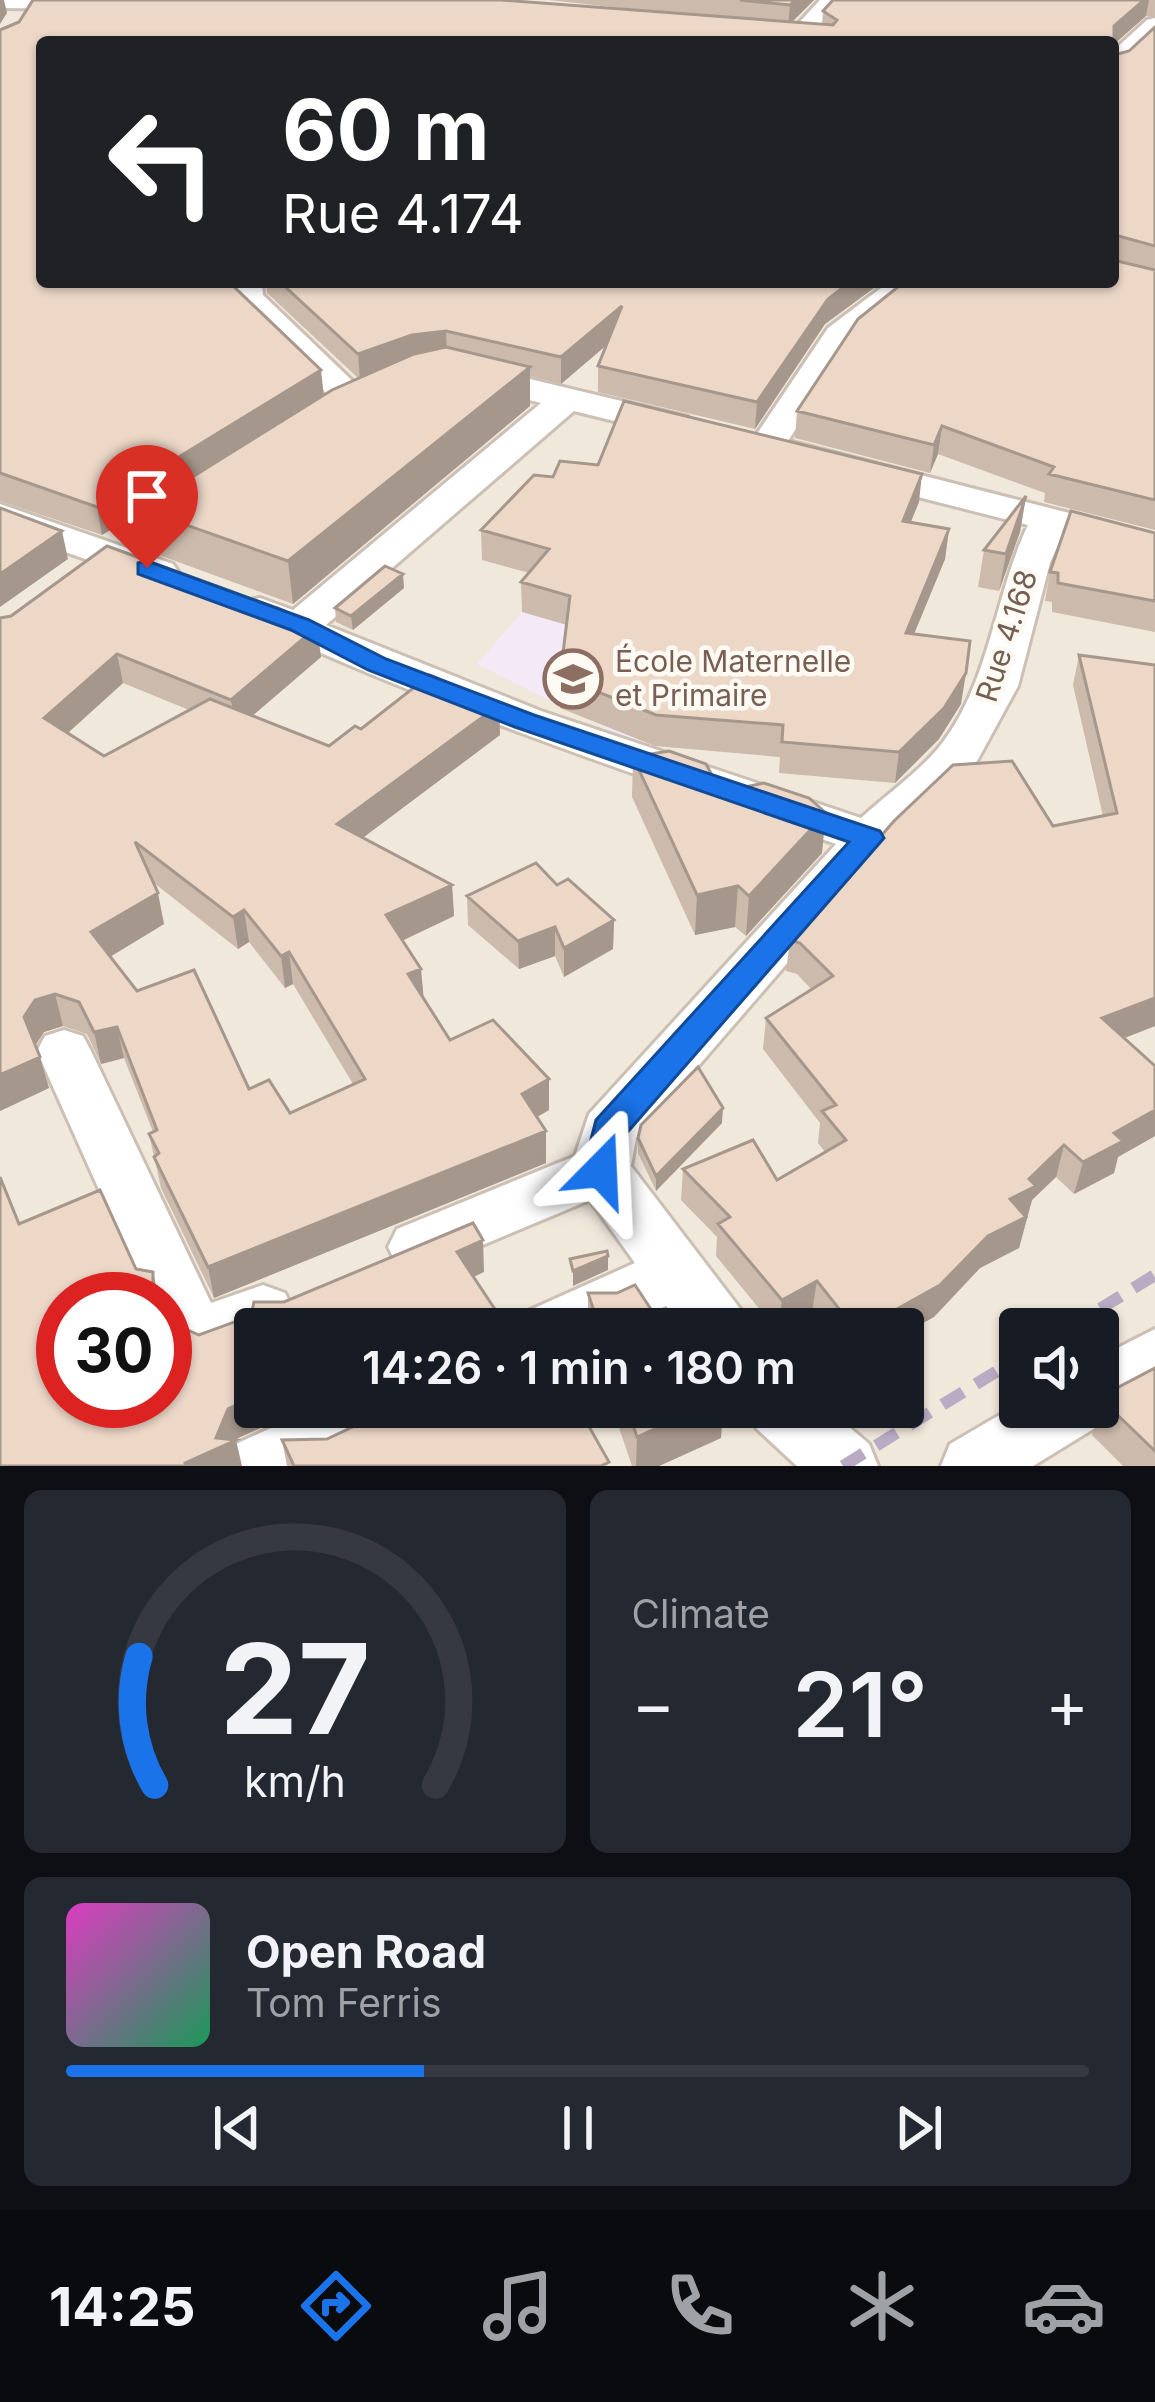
<!DOCTYPE html>
<html lang="en">
<head>
<meta charset="utf-8">
<style>
	body { margin:0; font-family:Inter,sans-serif; background:#242831; color:#f1f3f6; height:100vh; display:flex; flex-direction:column; font-size:45px; white-space:nowrap }
	* { box-sizing:border-box; margin:0 }
	p { font-size:39px; color:#9ea1a6 }
	.icon { flex:none; width:66px; height:66px; fill:none; stroke:currentColor; stroke-width:2; stroke-linecap:round; stroke-linejoin:round }
	.map { position:relative; height:1466px; overflow:hidden }
	.drawer { display:flex; flex-direction:column; gap:24px; padding:24px; background:#0d0f14; flex:1 }
	.drawer>* { flex:none }
	.top-card { position:absolute; left:36px; top:36px; width:1083px; height:252px; border-radius:12px; box-shadow:0 3px 9px #0004; background:#202124; color:#fff; overflow:hidden }
	.buttons { position:absolute; left:999px; top:1308px; display:grid; gap:24px }
	.buttons a { display:grid; place-items:center; width:120px; height:120px; border-radius:12px; background:#171b24; box-shadow:0 3px 9px #0004; font-size:60px }
	.speed { position:absolute; left:36px; top:1272px; display:flex; gap:24px; font-size:60px; font-weight:700; text-align:center }
	.speed>* { display:grid; place-content:center; width:156px; height:156px; border-radius:50%; background:#171b24; box-shadow:0 3px 9px #0004; line-height:1 }
	.speed .limit { border:18px solid #d22; background:#fff; color:#111 }
	.pin { position:absolute; display:grid; place-items:center; width:102px; height:102px; color:#fff; margin:-123px -51px; border-radius:50% 50% 50% 0; rotate:-45deg; box-shadow:0 0 12px #0007 }
	.pin .icon { rotate:45deg }
	.me { position:absolute; width:132px; margin:-66px; rotate:21deg; stroke-linejoin:round; filter:drop-shadow(0 0 9px #0008) }
	.turn { display:flex; align-items:center; gap:42px; height:252px; padding:0 48px; font-size:54px }
	.turn .icon { width:156px; height:156px; stroke-width:2.5 }
	.turn b { display:block; font-size:84px; line-height:102px }
	.big { font-size:90px; font-weight:600; line-height:1.1 }
	.drawer .card { flex:1; display:flex; flex-direction:column; justify-content:center; gap:18px; min-width:0; padding:0 42px; border-radius:18px; background:#242831 }
	.drawer .dial { align-items:center; gap:0 }
	.dial svg { height:312px; overflow:visible; fill:none; stroke:#363941; stroke-width:7; stroke-linecap:round; text-anchor:middle }
	.dial text { fill:#f1f3f6; stroke:none }
	.song { display:flex; align-items:center; gap:36px }
	.cover { width:144px; height:144px; border-radius:18px; background:linear-gradient(135deg,hsl(310 70% 55%),hsl(150 70% 35%)) }
	.played { height:12px; border-radius:6px; background:linear-gradient(90deg,#1a73e8 35%,#363941 35%) }
	.keys { display:flex; justify-content:space-around; direction:ltr }
	.heat { display:flex; justify-content:space-between; align-items:center; font-size:66px; direction:ltr }
	.drawer .tiles { flex:1; display:grid; gap:24px; grid-template-columns:1fr 1fr }
	.card:last-child { grid-column:span 2 }
	.trip { position:absolute; left:234px; top:1308px; width:690px; height:120px; border-radius:12px; background:#171b24; box-shadow:0 3px 9px #0004; font-weight:600; line-height:120px; text-align:center }
	.menu { display:flex; height:192px; justify-content:space-around; align-items:center; background:#090b0e; color:#9ea1a6 }
	.menu .icon { width:84px; height:84px }
	.menu .selected { color:#1a73e8 }
	.menu b { font-size:54px; color:#f1f3f6 }
	.map>svg:first-child { display:block }
</style>
</head>
<body>
<div class="map">
<svg width="1155" height="1466" viewBox="0 0 1155 1466">
	<rect width="100%" height="100%" fill="#fbf6ed"/>
	<!-- residential -->
	<path fill="#f1e8dc" fill-rule="evenodd" d="M0 0H1155V1466H0ZM42 42H1113V282H42ZM63 1299H165V1401H63ZM255 1329H903V1407H255ZM1020 1329H1098V1407H1020Z"/>
	<!-- education -->
	<path fill="#f3e9f7" d="M522 612 571 626 639 705 638 744 477 664Z"/>
	<g fill="none" stroke-linecap="round" stroke-linejoin="round">
		<!-- minor casing -->
		<g stroke="#ccbfb4" stroke-width="6">
			<path id="minor" d="M0 0H102L104 2 92 9 0 8Z
				M820 0H845L807 42H781Z
				M1155 18V38L1122 70 1113 73V51L1147 20Z
				M230 282H262L263 295 365 393 371 400C357 418 331 432 308 427L303 419 331 398 236 305Z
				M889 282H925L852 342 788 441 1155 535V559L1063 534 1050 563 1018 686 977 761 886 849 636 1138 631 1166 741 1310 750 1329H683L666 1306 616 1329H521L530 1310 635 1263 590 1200 418 1272 397 1265 388 1247 397 1229 575 1156 589 1114 836 844C636 775 437 708 245 619L239 610 245 601 260 598 293 610 541 403 459 382 454 375 459 368 471 365 688 417 693 425 688 433 675 436 574 411 326 625 541 711 861 818C887 794 922 770 943 742 990 680 995 594 1028 525L753 455 748 447 828 328Z
				M0 504 173 564 179 573 173 582 159 585 0 529Z
				M64 1030 83 1036 91 1051 211 1303 263 1285 285 1293 294 1312 286 1329H255V1344L217 1359 170 1347 165 1337V1299H148L37 1051 45 1036Z
				M1155 1329V1391L1098 1421 1095 1428 1033 1466H941L950 1444 1020 1403V1407H1098V1358Z
				M317 1407H419L409 1428 330 1466H227L236 1444Z
				M746 1407H826L869 1444 878 1466H797L756 1428Z"/>
		</g>
		<!-- minor -->
		<use href="#minor" fill="#fff" fill-rule="evenodd"/>
		<!-- rail -->
		<path stroke="#baabc4" stroke-width="12" stroke-dasharray="24 15" stroke-linecap="butt" d="M1067 1329 1155 1275
			M843 1466 1020 1357"/>
	</g>
	<!-- wall -->
	<path fill="#ccbaac" fill-rule="evenodd" d="M549 0H814L792 22 822 24 823 11 833 0H1155V17L1146 16 1114 44V55L1129 51 1155 27V530L1044 502 1045 493 938 454 930 473 795 438 797 411 1113 282V42H42V282L324 395 358 378 267 293 266 282H882L825 324 755 429 598 392V366L606 345 561 384 530 376V406L293 604 148 551 141 511 102 535 0 501V30L656 12Z
		M1026 496 1020 532 999 591 978 587 984 550Z
		M919 502 911 522 949 529 945 559 914 634 961 704 939 739 895 783 779 773 780 757 655 746 560 708V677L567 625 522 612 521 582 529 573 482 560 481 530Z
		M1155 533V632L1052 612V602L1045 601 1050 572Z
		M404 588 353 630 336 622 335 608Z
		M0 618 321 657 252 716 329 746 361 729 499 705 500 735 363 837 452 885 454 916 403 940 423 999 450 1040 549 1110 537 1117 546 1131V1163L214 1298 161 1188 149 1134 153 1132 124 1058 101 1064 87 1034 63 1026 44 1032 35 1045 49 1088 0 1111ZM123 683 189 710 104 756 68 733ZM154 883 238 949 249 942 285 988 293 984 353 1084 290 1113 249 1089 137 991 110 957 164 924Z
		M1079 655 1155 665V1026L1124 1038 1155 1066V1136L1118 1157 1114 1173 1074 1194 1056 1177 1032 1200 1019 1248 980 1268 934 1317 903 1334V1329H826L812 1312 783 1329H776L716 1256 717 1237 681 1200 683 1169 777 1180 825 1152 818 1143 820 1123 763 1049 766 1018 812 990 797 974 786 971 790 940 1053 826 1103 816 1073 685Z
		M633 757 721 792 822 853 746 936 735 927 695 935 632 797Z
		M557 885 614 920 613 949 564 977 555 956 519 969 468 925 467 896Z
		M722 1123 656 1191 638 1153V1138Z
		M588 1293 664 1329H588Z
		M1155 1368V1466H1123L1092 1435 1103 1401Z
		M612 1407H723L721 1438 659 1466H632Z
		M327 1439 609 1466H287L282 1440Z"/>
	<!-- shaded-wall -->
	<path fill="#a6978c" d="M0 0H4L7 13 0 24Z
		M795 0H814L788 26 790 5Z
		M1144 0H1149L1146 16 1113 45 1114 26Z
		M850 282H882L825 324 755 429 757 402 828 299Z
		M622 306V332L561 384V357Z
		M446 331 447 358 360 381 358 354 412 335Z
		M530 367V406L293 604 288 561Z
		M321 370 324 397 141 509V511L102 535 97 507Z
		M942 426 938 454 930 473 934 445Z
		M922 474 919 502 899 550 903 521Z
		M1026 496 1020 532 999 591 1006 554Z
		M949 529 945 559 902 663 906 633Z
		M62 531 68 559 0 607V574Z
		M403 574 404 588 353 630 351 616Z
		M317 627 321 657 236 730 231 700Z
		M117 654 123 683 51 748 44 718Z
		M966 673 961 704 939 739 895 783 899 752Z
		M499 705 500 735 340 855 337 824Z
		M826 813 822 853 746 936 749 896Z
		M452 885 454 916 389 947 386 915Z
		M738 886 735 927 695 935 697 895Z
		M158 893 164 924 98 964 91 932Z
		M244 910 249 942 238 949 233 917Z
		M614 920 613 949 564 977V948Z
		M555 927V956L519 969 518 941Z
		M289 952 293 984 285 988 281 956Z
		M421 969 424 1001 408 974Z
		M55 994 63 1026 44 1032 33 1049 24 1017 35 1000Z
		M1155 998V1026L1094 1050 1102 1018Z
		M117 1027 124 1058 101 1064 94 1032Z
		M40 1057 49 1088 0 1111V1075Z
		M549 1079V1110L523 1125 522 1094Z
		M723 1108 722 1123 656 1191V1176Z
		M1155 1110V1136L1118 1157 1114 1173 1074 1194 1083 1162 1114 1133Z
		M546 1131V1163L214 1298 208 1267Z
		M1064 1145 1056 1177 1032 1200 1019 1248 980 1268 934 1317 903 1334V1329H861L1029 1179Z
		M483 1240 484 1272 459 1284 457 1252Z
		M608 1256V1270L573 1286V1271Z
		M153 1272 159 1299H153Z
		M817 1281 812 1312 783 1329H779L782 1300Z
		M255 1397V1407H307L234 1440H236L242 1466H186L185 1463 216 1438 228 1409Z
		M703 1407H723L721 1438 659 1466H636L637 1437Z"/>
	<!-- building -->
	<path fill="#edd8c8" stroke="#a6978c" stroke-width="3" fill-rule="evenodd" d="M33 0H501L833 25 837 20 823 11 833 0H1144L1114 26V55L1129 51 1155 27V246L1115 235 1113 253V42H42V282H229L321 370 97 507 0 473V30L19 22Z
		M740 0H795L790 5Z
		M1113 260 1155 270V500L1049 474 1054 467 942 426 934 445 797 411 858 319 904 282H1113Z
		M280 282H850L828 299 757 402 598 366 622 306 561 357 446 331 412 335 358 354Z
		M446 347 530 367 288 561 141 509 332 390 414 354Z
		M624 401 922 474 903 521 949 529 906 633 970 641 966 673 944 708 899 752 782 742 783 725 656 715 560 677 570 596 521 582 549 549 481 530 534 475 553 477 560 461 598 465Z
		M1026 496 1006 554 984 550Z
		M0 508 62 531 0 574Z
		M1071 511 1155 533V601L1058 583V573L1050 572Z
		M107 546 280 609 317 627 231 700 117 654 44 718 104 756 210 699 329 746 355 726 361 729 430 675 499 705 337 824 452 885 386 915 421 969 408 974 450 1040 493 1020 549 1079 522 1094 546 1131 208 1267 154 1157 159 1153 149 1134 157 1130 117 1027 94 1032 79 1002 55 994 35 1000 24 1017 40 1057 0 1075V618L11 616ZM135 842 233 917 244 910 281 956 289 952 365 1079 290 1113 269 1080 249 1089 194 970 137 991 91 932 158 893Z
		M385 566 403 574 351 616 335 608Z
		M1079 655 1155 665V998L1102 1018 1155 1066V1110L1114 1133 1123 1141 1083 1162 1064 1145 1029 1179 1036 1186 1010 1199 1026 1217 988 1236 940 1285 861 1329H855L817 1281 782 1300 718 1224 730 1217 683 1169 753 1140 777 1180 846 1140 822 1111 836 1105 766 1018 833 976 800 943 790 940 894 821 953 765 1012 761 1053 826 1117 813Z
		M669 751 706 764 721 792 764 783 809 798 826 813 749 896 738 886 697 895 633 757Z
		M536 863 557 885 568 879 614 920 564 948 555 927 518 941 467 896Z
		M698 1067 723 1108 656 1176 638 1138 641 1125Z
		M0 1177 19 1224 100 1190 136 1269 153 1272V1299H63V1401H165V1320L199 1335 251 1316 254 1302H284L473 1223 483 1240 457 1252 508 1329H255V1397L228 1409 216 1438 236 1440 185 1463 186 1466H0Z
		M607 1251 608 1256 573 1271 570 1259Z
		M635 1285 664 1329H600L588 1293H617Z
		M1155 1368V1451L1103 1401 1115 1389Z
		M395 1407H578L609 1462 601 1466H294L282 1440 327 1439Z
		M627 1407H703L637 1437Z"/>
	<!-- route -->
	<path fill="#1a73e8" stroke="#114b97" stroke-width="3" d="M147 561 309 620 386 659 534 715 880 831 884 838 625 1135 613 1180 601 1184 588 1180 583 1170 596 1120 849 842 515 727 368 670 291 630 138 574V563Z"/>
	<!-- icons -->
	<defs>
		<g id="school-ring" transform="scale(3)"><circle r="9.5" fill="#fdfaf3" stroke="#8d6e63" stroke-width="1.5"/><path d="M0-5L7-2L0 1L-7-2ZM-4 1L0 2.5L4 1V4Q0 6-4 4Z" fill="#8d6e63"/></g>
	</defs>
	<g fill-rule="evenodd">
		<use href="#school-ring" x="573" y="679"/>
	</g>
	<g text-anchor="middle" stroke-width="9" stroke-linejoin="round" paint-order="stroke">
		<!-- street labels -->
		<g font-size="30" fill="#745f52" stroke="#fdfaf3">
			<text transform="translate(1007 636) rotate(-72)" y="10">Rue 4.168</text>
		</g>
		<!-- education labels -->
		<g font-size="30" fill="#785e54" stroke="#fdfaf3" text-anchor="start">
			<text x="615" y="672">École Maternelle<tspan x="615" dy="34">et Primaire</tspan></text>
		</g>
	</g>
</svg>
<div class="buttons">
<a><svg class="icon" aria-label="sound" viewBox="0 0 24 24"><path d="M4 9h4l5-4v14l-5-4H4zM17 9q2 3 0 6"/></svg></a>
</div>
<div class="speed"><div class="limit">30</div></div>
<div class="pin" style="left:147px;top:568px;background:#d93025"><svg class="icon" aria-label="arrive" viewBox="0 0 24 24"><path d="M6 21V4h12l-3 4 3 4H6"/></svg></div>
<svg class="me" style="left:601px;top:1170px" viewBox="-20 -20 40 40"><path d="M0-17L14 15 0 8-14 15z" fill="#1a73e8" stroke="#fff" stroke-width="4"/></svg>
<div class="trip">14:26 · 1 min · 180 m</div>
<div class="top-card">
<div class="turn"><svg class="icon" aria-label="left" viewBox="0 0 24 24"><path d="M17 20v-9H6M10 6l-5 5 5 5"/></svg><div><b>60 m</b>Rue 4.174</div></div>
</div>
</div>
<section class="drawer">
<div class="tiles">
<div class="card dial"><svg viewBox="0 0 100 80">
<path d="M14 69A42 42 0 1 1 86 69"/>
<path d="M14 69A42 42 0 0 1 10 36" stroke="#1a73e8"/>
<text x="50" y="56" font-size="32" font-weight="700">27</text>
<text x="50" y="72" font-size="11">km/h</text>
</svg></div>
<div class="card"><p>Climate</p>
<div class="heat"><a>−</a><b class="big">21°</b><a>+</a></div>
</div>
<div class="card">
<div class="song"><i class="cover"></i><div><b>Open Road</b><p>Tom Ferris</p></div></div>
<div class="played"></div>
<div class="keys"><svg class="icon" aria-label="previous" viewBox="0 0 24 24"><path d="M18 5L8 12l10 7zM5 5v14"/></svg><svg class="icon" aria-label="pause" viewBox="0 0 24 24"><path d="M8 5v14M16 5v14"/></svg><svg class="icon" aria-label="next" viewBox="0 0 24 24"><path d="M6 5l10 7-10 7zM19 5v14"/></svg></div>
</div>
</div>
</section>
<nav class="menu">
<b>14:25</b>
<svg class="icon selected" aria-label="directions" viewBox="0 0 24 24"><path d="M12 3l9 9-9 9-9-9zM9 14v-3h6M13 9l2 2-2 2"/></svg>
<svg class="icon" aria-label="music" viewBox="0 0 24 24"><path d="M9 18V5l10-2v13"/><circle cx="6" cy="18" r="3"/><circle cx="16" cy="16" r="3"/></svg>
<svg class="icon" aria-label="phone" viewBox="0 0 24 24"><path d="M5 4h4l2 5-3 2q2 4 5 5l2-3 5 2v4C11 20 4 13 5 4z"/></svg>
<svg class="icon" aria-label="climate" viewBox="0 0 24 24"><path d="M12 3v18M4 7l16 10M4 17L20 7"/></svg>
<svg class="icon" aria-label="car" viewBox="0 0 24 24"><path d="M5 17H2v-5l4-1 3-4h7l3 4 3 1v5h-3M9 17h6M6 11h13"/><circle cx="7" cy="17" r="2"/><circle cx="17" cy="17" r="2"/></svg>
</nav>
</body>
</html>
